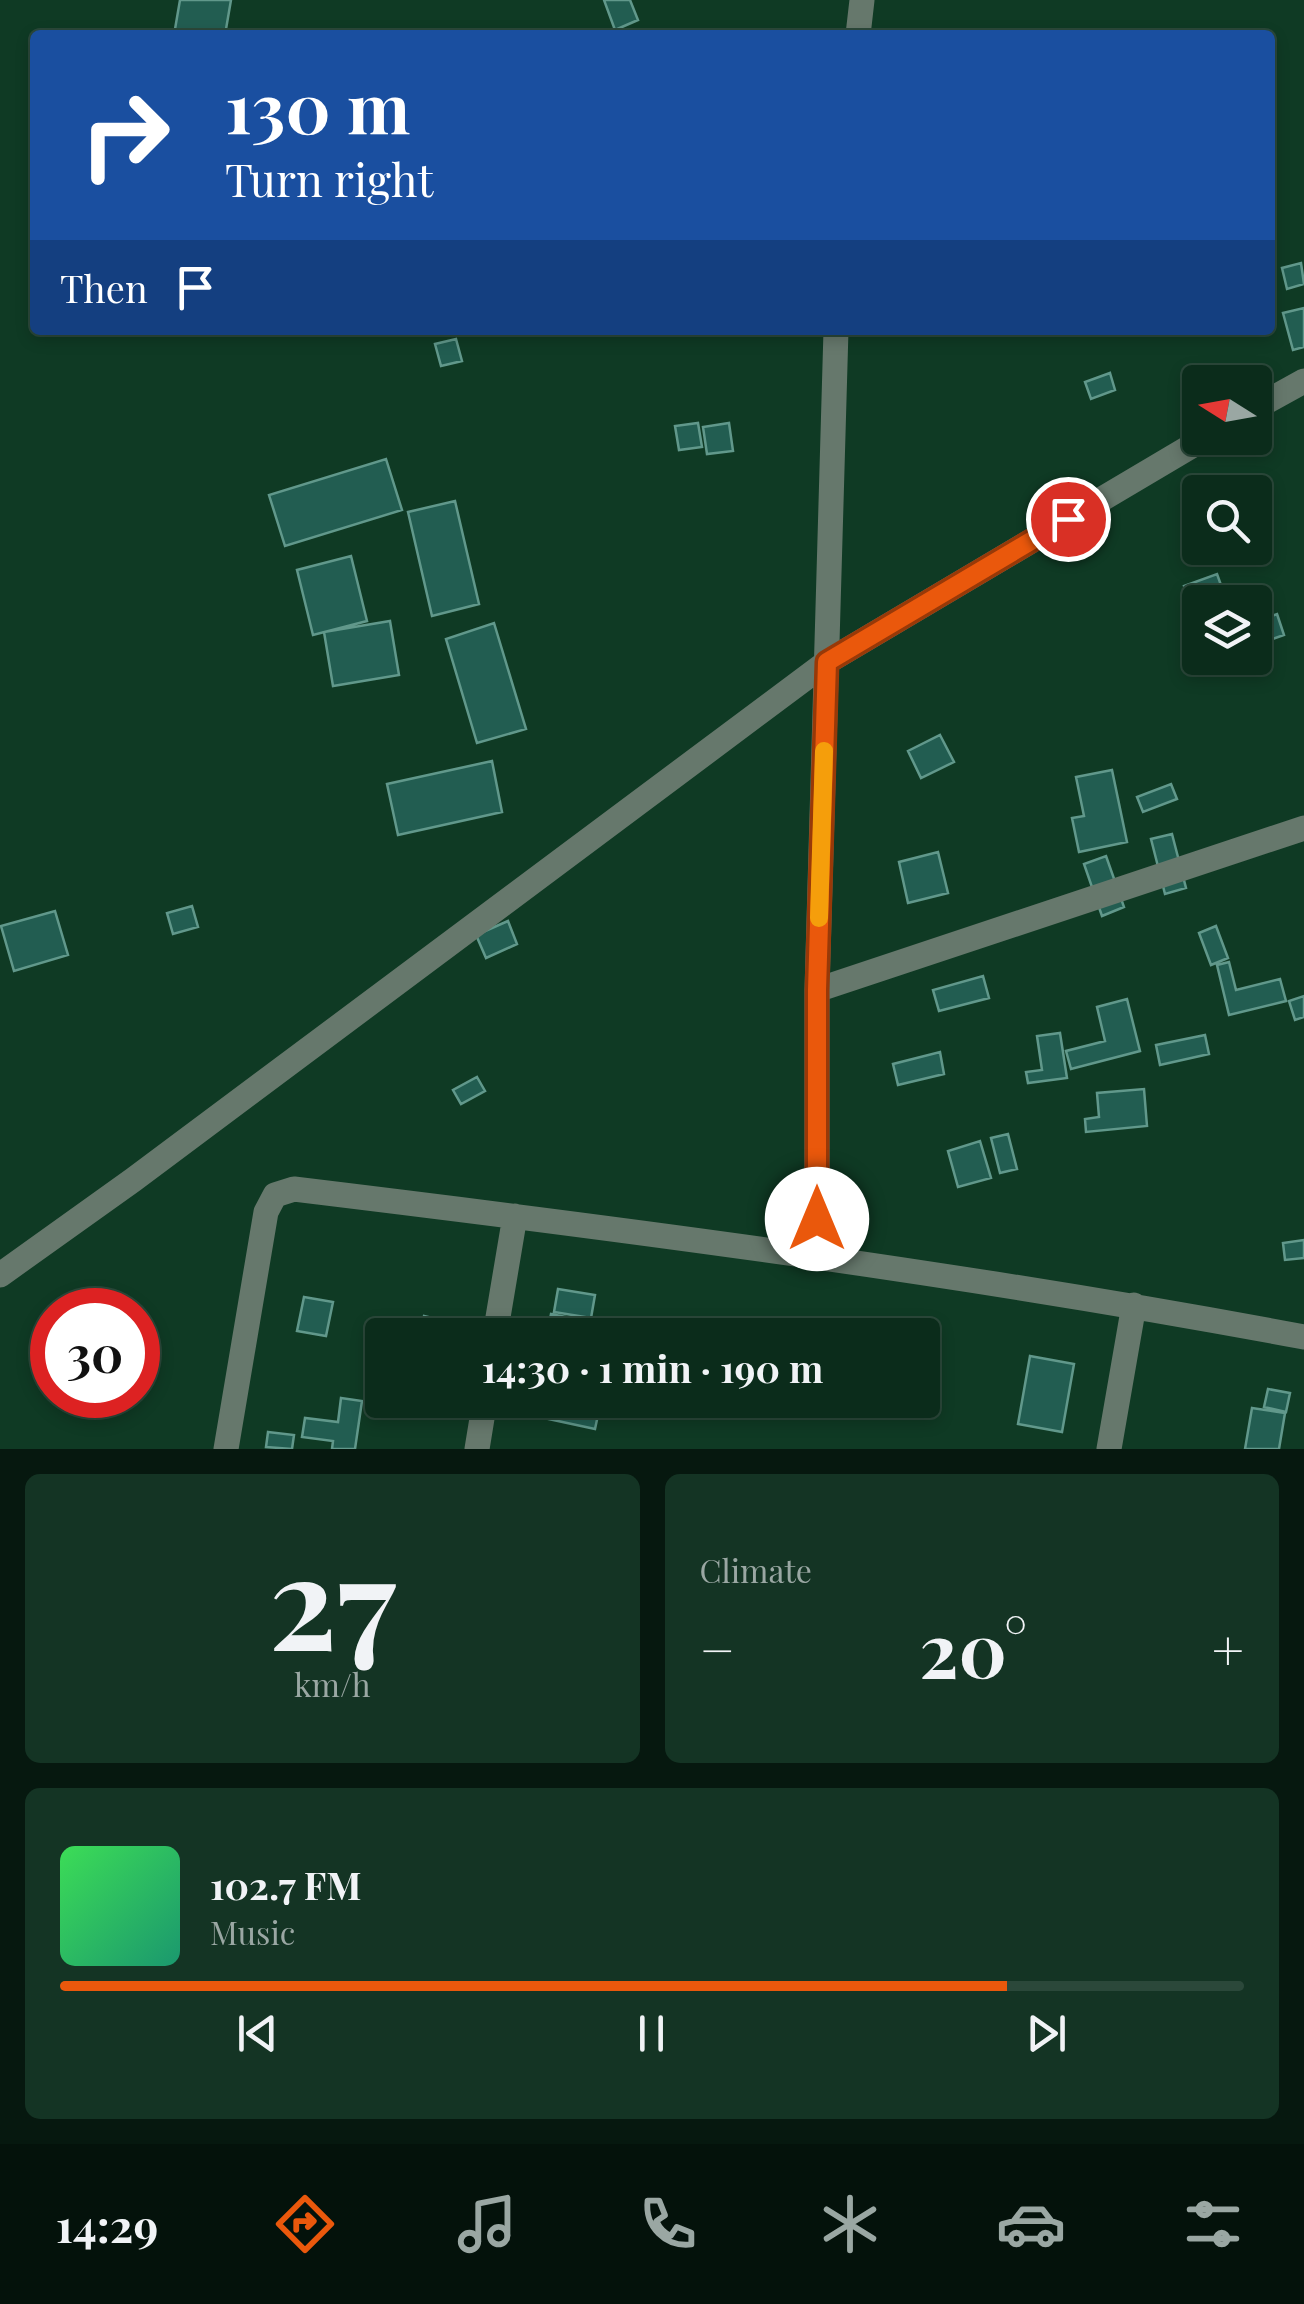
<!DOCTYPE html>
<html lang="en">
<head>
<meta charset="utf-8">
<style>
	body { margin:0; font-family:"Playfair Display",serif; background:#143424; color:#f1f3f6; height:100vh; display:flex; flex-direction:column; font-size:38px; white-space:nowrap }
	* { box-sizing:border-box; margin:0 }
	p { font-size:32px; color:#9aa7a3 }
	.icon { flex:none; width:55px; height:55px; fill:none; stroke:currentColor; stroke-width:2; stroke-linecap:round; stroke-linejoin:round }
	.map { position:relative; height:1449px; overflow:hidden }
	.side { display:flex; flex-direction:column; gap:25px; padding:25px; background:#06180f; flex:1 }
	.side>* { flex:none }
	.hud { position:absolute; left:30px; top:30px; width:1245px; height:305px; border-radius:10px; box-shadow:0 5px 15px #0003,0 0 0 2px #2b483a; background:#1a4fa0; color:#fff; overflow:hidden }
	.needle { width:65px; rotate:281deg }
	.tools { position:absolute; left:1182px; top:365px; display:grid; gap:20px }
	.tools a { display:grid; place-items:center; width:90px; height:90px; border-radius:10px; background:#0b2c1b; box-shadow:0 5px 15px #0003,0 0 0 2px #2b483a; font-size:50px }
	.speed { position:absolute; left:30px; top:1288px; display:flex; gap:20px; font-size:50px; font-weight:700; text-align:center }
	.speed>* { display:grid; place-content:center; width:130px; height:130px; border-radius:50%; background:#0b2c1b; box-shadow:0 5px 15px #0003,0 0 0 2px #2b483a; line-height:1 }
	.speed .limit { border:15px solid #d22; background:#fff; color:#111 }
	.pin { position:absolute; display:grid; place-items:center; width:85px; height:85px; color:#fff; margin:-42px; border:5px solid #fff; border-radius:50%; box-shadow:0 2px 10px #0007 }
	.me { position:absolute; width:110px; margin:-55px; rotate:0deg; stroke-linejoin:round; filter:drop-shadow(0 0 8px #0008) }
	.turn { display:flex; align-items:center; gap:35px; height:210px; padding:0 30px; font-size:45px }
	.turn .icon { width:130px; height:130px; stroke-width:2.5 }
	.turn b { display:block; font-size:70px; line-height:85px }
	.then { display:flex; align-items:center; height:95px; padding:0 30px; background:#0003; gap:20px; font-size:38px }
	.big { font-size:75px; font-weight:700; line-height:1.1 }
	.side .tile { flex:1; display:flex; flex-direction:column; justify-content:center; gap:15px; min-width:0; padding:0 35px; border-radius:15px; background:#143424 }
	.side .dial { align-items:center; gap:0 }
	.dial b { font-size:130px; line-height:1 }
	.song { display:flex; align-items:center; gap:30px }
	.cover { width:120px; height:120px; border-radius:15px; background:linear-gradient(135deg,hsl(130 70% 55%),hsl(160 70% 35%)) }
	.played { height:10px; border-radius:5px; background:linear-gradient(90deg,#ea580c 80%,#2b483a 80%) }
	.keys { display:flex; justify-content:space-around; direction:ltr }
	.heat { display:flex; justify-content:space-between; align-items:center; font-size:55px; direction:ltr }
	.side .tiles { flex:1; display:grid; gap:25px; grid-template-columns:1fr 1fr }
	.tile:last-child { grid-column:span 2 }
	.trip { position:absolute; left:365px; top:1318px; width:575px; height:100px; border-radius:10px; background:#0b2c1b; box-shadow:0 5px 15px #0003,0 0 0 2px #2b483a; font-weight:700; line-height:100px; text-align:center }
	.tab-bar { display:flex; height:160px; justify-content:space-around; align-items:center; background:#04120b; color:#9aa7a3 }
	.tab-bar .icon { width:70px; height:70px }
	.tab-bar .current { color:#ea580c }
	.tab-bar b { font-size:45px; color:#f1f3f6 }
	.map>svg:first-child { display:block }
</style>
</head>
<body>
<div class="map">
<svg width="1304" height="1449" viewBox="0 0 1304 1449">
	<rect width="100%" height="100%" fill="#0f3a24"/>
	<!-- building -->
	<path fill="#225d51" stroke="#61988b" stroke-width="2.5" d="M180 0H231L225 35H174Z
		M604 0H630L638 20 615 30Z
		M1301 263 1304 284 1287 289 1282 268Z
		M1304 308V347L1293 350 1283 313Z
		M456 339 462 361 441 366 435 344Z
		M1110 373 1115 390 1091 399 1085 382Z
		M698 423 702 447 679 450 675 426Z
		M729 423 733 451 707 454 703 427Z
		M386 459 402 510 285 546 269 495Z
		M455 501 479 604 432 616 408 512Z
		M351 556 367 621 313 635 297 570Z
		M1217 574 1227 602H1200V633L1184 586Z
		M1277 614 1284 635 1255 645V622Z
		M390 621 399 675 333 686 324 632Z
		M494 623 526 729 477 743 446 639Z
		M940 735 954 762 921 778 908 751Z
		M492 761 502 812 398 835 387 784Z
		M1112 770 1127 842 1079 852 1072 818 1084 816 1076 777Z
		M1171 784 1177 799 1143 812 1137 797Z
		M1172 834 1186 888 1165 894 1151 839Z
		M938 852 948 893 908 903 899 862Z
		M1106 856 1124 907 1102 916 1084 864Z
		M192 906 198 927 173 934 167 913Z
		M55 911 68 955 14 971 1 926Z
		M508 921 517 944 486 958 476 935Z
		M1216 926 1228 958 1211 965 1199 933Z
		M1229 962 1236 990 1280 979 1286 1001 1229 1015 1217 965Z
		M983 976 989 998 939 1011 933 990Z
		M1304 996V1017L1295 1020 1289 1001Z
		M1127 999 1140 1051 1071 1069 1066 1051 1105 1041 1097 1007Z
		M1060 1033 1067 1078 1028 1083 1026 1072 1042 1070 1037 1036Z
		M1205 1035 1209 1054 1160 1065 1156 1045Z
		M940 1052 944 1074 898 1085 893 1064Z
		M477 1077 485 1091 461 1104 453 1090Z
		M1144 1089 1147 1126 1086 1132 1085 1119 1099 1117 1097 1093Z
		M1008 1134 1017 1169 1000 1173 991 1138Z
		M980 1141 991 1178 958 1187 948 1151Z
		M1304 1240V1258L1285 1260 1283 1243Z
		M558 1289 595 1295 591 1318 554 1312Z
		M304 1297 333 1302 326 1336 297 1331Z
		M551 1314 604 1325 602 1335H547Z
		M424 1316 449 1322 446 1335H419Z
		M1030 1356 1074 1364 1062 1432 1018 1424Z
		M1268 1389 1290 1393 1286 1412 1264 1407Z
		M341 1398 362 1401 355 1449H332L333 1441 302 1437 305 1418 338 1422Z
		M533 1400 601 1401 595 1429 530 1415Z
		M1252 1408 1285 1413 1279 1449H1245Z
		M268 1432 294 1435 292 1449 266 1447Z"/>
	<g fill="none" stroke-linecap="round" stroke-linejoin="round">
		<!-- minor -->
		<path stroke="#66786c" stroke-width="25" d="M858 35 862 0
			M1255 408 1304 381
			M817 990 1304 828
			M817 1257V990L836 330
			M0 1275 133 1180 827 662 1205 438
			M495 1335 515 1216
			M226 1449 266 1212 275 1195 294 1189C632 1230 969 1274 1304 1337
			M477 1449 485 1400
			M1109 1449 1134 1305"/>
	</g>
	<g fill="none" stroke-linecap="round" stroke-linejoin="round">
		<!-- route casing -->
		<g stroke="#983908" stroke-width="25">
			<path id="route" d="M817 1219V990L827 662 1068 519"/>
		</g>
		<!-- route -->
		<use href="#route" stroke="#ea580c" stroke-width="18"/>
		<!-- slow -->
		<path stroke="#f59e0b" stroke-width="18" d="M819 918 824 751"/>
	</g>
</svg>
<div class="tools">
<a><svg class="needle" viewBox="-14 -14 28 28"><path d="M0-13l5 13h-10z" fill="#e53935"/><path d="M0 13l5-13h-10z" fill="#9aa7a3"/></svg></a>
<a><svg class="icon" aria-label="search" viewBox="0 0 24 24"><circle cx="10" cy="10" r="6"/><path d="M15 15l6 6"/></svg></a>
<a><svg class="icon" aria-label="layers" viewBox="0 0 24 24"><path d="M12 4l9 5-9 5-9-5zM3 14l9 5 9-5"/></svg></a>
</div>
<div class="speed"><div class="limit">30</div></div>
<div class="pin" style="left:1068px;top:519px;background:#d93025"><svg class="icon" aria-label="arrive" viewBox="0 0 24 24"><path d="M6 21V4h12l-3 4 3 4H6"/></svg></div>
<svg class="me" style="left:817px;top:1219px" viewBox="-20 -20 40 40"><circle r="19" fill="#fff"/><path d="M0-13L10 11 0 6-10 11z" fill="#ea580c"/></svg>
<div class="trip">14:30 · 1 min · 190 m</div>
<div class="hud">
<div class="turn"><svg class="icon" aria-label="right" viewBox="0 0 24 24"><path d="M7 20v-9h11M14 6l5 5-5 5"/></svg><div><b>130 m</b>Turn right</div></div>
<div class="then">Then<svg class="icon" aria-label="arrive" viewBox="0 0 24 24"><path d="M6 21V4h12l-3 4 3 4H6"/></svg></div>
</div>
</div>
<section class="side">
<div class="tiles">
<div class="tile dial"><b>27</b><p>km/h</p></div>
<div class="tile"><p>Climate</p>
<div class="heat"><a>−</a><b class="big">20°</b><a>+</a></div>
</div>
<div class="tile">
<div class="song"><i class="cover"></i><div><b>102.7 FM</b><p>Music</p></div></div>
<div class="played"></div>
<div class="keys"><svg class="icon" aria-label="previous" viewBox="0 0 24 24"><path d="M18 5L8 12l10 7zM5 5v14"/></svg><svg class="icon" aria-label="pause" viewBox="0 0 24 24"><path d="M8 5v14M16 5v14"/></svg><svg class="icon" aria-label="next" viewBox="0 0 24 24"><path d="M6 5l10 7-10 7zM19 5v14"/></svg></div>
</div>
</div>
</section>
<nav class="tab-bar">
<b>14:29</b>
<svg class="icon current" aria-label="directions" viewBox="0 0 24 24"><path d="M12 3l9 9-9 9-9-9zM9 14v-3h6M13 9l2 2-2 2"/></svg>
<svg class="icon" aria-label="music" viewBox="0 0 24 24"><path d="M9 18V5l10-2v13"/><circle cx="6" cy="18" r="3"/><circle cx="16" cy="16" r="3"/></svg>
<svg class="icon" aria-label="phone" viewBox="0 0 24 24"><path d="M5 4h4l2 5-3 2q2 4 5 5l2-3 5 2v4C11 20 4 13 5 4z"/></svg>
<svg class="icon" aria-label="climate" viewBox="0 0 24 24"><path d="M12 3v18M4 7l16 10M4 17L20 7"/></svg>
<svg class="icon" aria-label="car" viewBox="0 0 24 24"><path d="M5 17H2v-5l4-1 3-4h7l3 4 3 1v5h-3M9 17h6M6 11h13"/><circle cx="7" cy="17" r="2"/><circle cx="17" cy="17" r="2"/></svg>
<svg class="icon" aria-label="filters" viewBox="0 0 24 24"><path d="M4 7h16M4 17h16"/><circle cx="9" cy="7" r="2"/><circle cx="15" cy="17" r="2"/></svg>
</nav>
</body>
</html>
